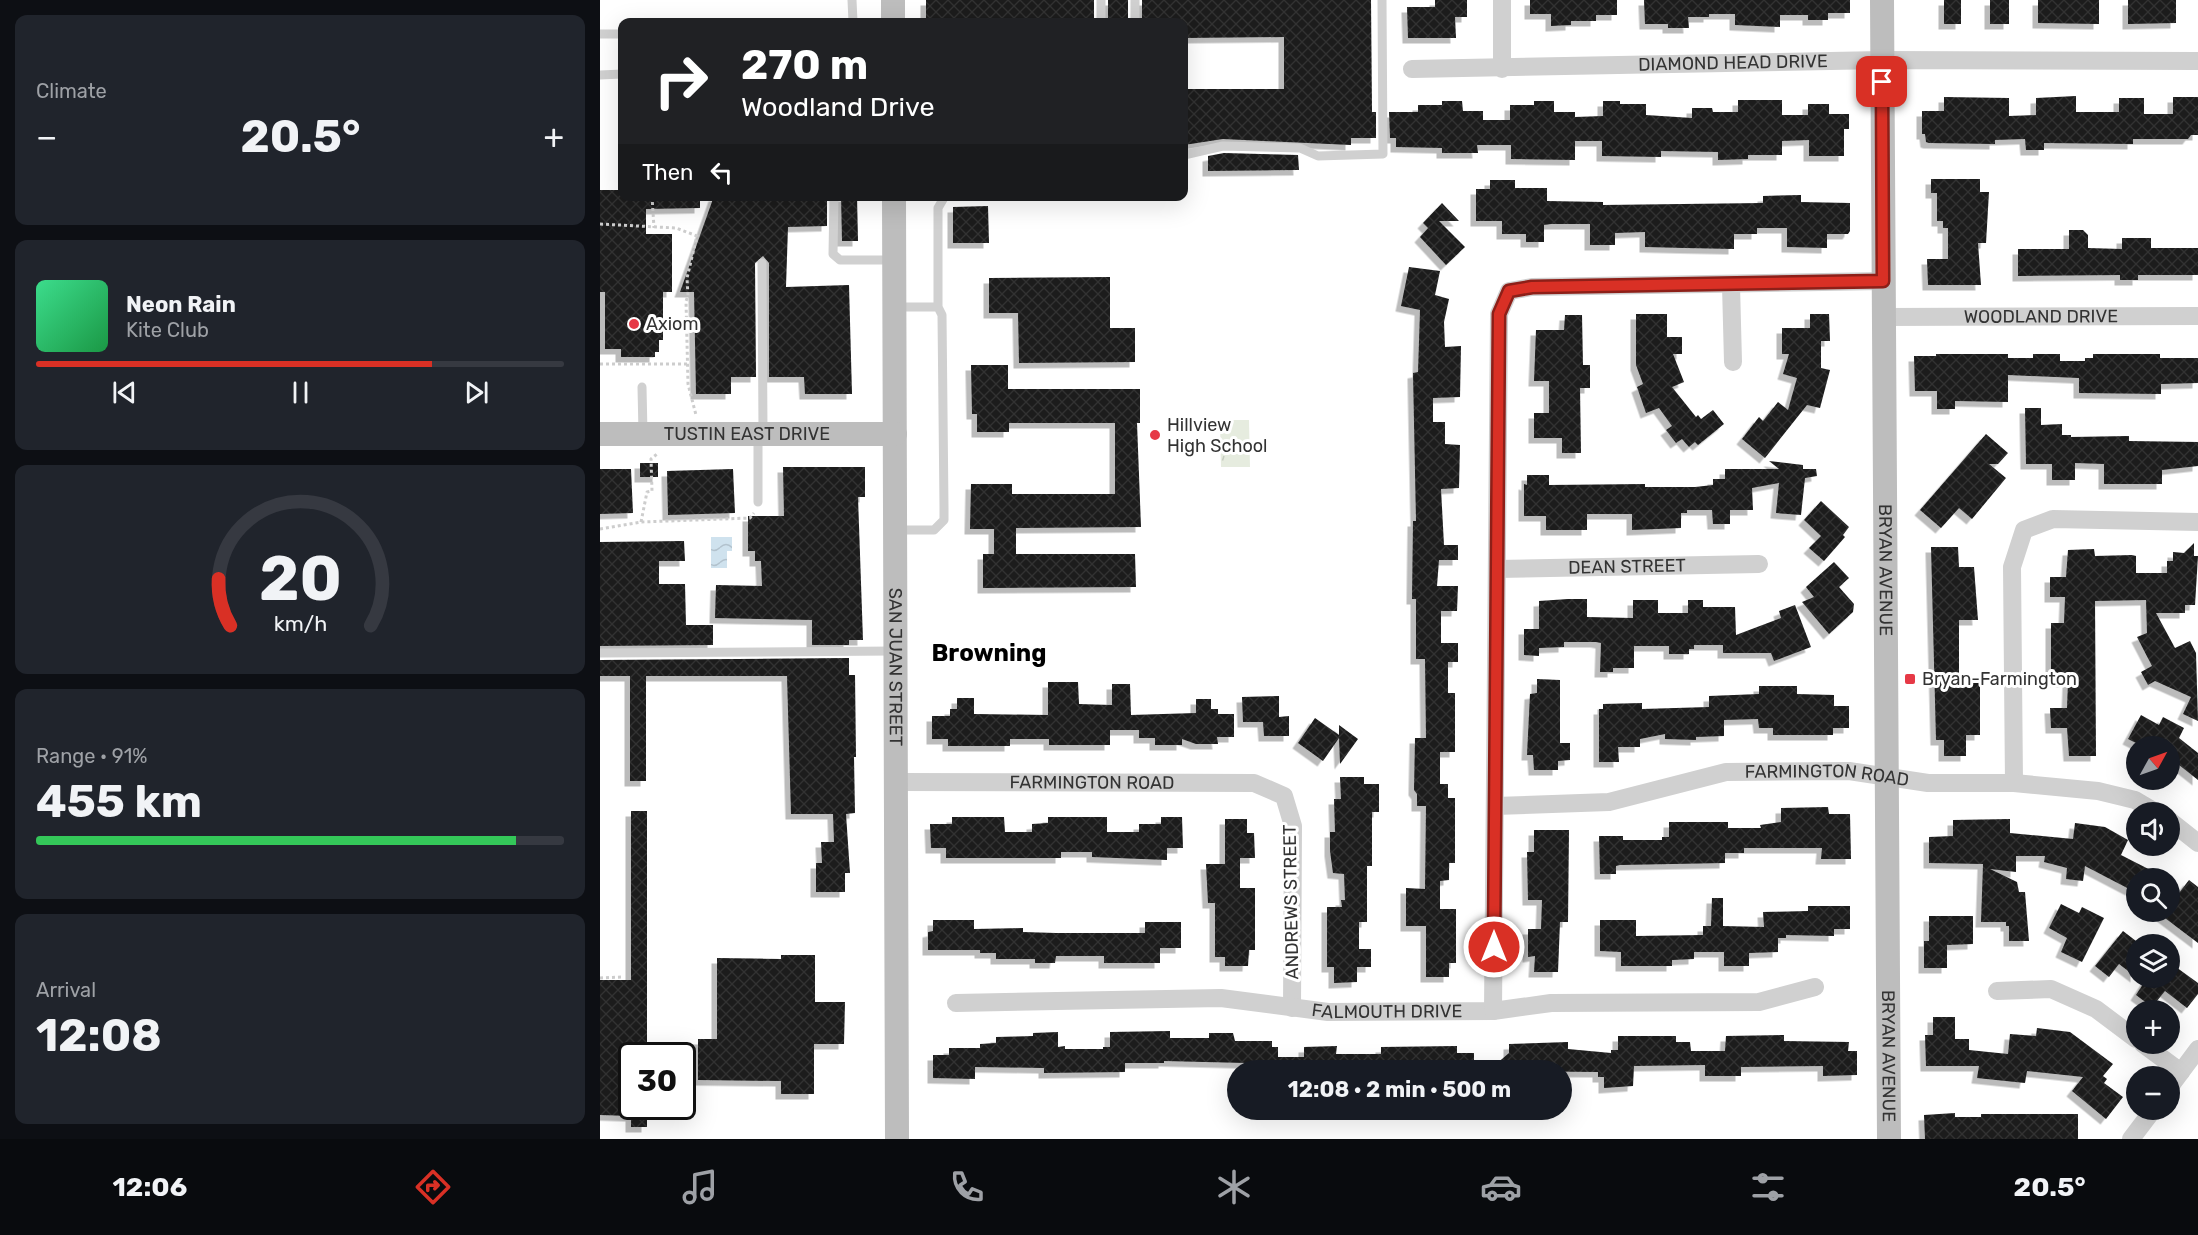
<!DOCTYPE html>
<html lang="en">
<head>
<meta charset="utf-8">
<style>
	body { margin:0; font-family:Rubik,sans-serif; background:#20242c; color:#f1f3f6; height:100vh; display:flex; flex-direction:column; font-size:22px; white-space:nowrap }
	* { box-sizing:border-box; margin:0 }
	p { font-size:20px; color:#9ea1a6 }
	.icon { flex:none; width:33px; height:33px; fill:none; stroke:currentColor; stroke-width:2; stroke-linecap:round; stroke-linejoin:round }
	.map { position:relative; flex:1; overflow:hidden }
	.sheet { display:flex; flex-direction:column; gap:15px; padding:15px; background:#0d0f14; width:600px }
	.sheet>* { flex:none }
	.guide { position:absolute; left:18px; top:18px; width:570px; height:183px; border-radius:12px; box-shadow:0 6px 24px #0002; background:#202124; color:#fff; overflow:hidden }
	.needle { width:39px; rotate:50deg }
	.controls { position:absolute; left:1526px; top:736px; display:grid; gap:12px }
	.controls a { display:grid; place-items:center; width:54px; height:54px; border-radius:50%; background:#171b24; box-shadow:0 6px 24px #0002; font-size:30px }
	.speed { position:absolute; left:18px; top:1042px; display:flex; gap:12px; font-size:30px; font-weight:700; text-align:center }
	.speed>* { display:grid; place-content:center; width:78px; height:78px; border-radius:50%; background:#171b24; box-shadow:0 6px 24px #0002; line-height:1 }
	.speed .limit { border:3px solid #111; border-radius:9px; background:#fff; color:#111 }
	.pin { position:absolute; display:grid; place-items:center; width:51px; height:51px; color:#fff; margin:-26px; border-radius:12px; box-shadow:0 3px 9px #0006 }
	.me { position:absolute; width:66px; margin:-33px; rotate:0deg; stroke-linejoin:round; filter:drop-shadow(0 0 4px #0008) }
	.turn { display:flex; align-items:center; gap:21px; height:126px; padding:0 24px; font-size:27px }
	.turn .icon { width:78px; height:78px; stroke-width:2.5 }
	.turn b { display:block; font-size:42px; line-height:51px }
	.then { display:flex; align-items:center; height:57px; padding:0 24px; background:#0003; gap:12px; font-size:22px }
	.big { font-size:45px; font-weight:700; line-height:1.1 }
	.sheet .card { flex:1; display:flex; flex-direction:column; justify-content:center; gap:9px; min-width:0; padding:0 21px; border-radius:12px; background:#20242c }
	.sheet .dial { align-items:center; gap:0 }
	.dial svg { height:156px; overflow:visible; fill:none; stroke:#363941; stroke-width:7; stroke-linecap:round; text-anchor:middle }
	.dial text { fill:#f1f3f6; stroke:none }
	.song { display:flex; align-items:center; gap:18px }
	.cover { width:72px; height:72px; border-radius:9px; background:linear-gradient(135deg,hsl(150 70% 55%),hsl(140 70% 35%)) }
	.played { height:6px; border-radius:3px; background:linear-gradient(90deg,#d93025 75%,#363941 75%) }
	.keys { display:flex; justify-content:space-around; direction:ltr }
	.heat { display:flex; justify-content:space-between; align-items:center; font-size:33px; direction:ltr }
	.charge { height:9px; border-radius:4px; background:linear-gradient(90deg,#34c759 91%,#363941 0) }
	.trip { position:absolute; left:627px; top:1060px; width:345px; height:60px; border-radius:30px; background:#171b24; box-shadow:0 6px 24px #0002; font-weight:700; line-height:60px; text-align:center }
	.tab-bar { display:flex; height:96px; justify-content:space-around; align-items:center; background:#090b0e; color:#9ea1a6 }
	.tab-bar .icon { width:42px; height:42px }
	.tab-bar .active { color:#d93025 }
	.tab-bar b { font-size:27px; color:#f1f3f6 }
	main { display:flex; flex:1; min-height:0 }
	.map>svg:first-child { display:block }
</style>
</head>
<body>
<main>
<section class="sheet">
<div class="card"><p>Climate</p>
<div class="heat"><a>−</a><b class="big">20.5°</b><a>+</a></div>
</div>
<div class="card">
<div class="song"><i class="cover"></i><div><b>Neon Rain</b><p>Kite Club</p></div></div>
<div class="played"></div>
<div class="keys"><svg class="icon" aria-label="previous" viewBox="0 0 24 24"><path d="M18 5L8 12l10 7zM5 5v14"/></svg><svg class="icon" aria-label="pause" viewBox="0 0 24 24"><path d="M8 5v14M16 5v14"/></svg><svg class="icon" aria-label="next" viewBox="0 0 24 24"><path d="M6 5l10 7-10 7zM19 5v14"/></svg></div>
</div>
<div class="card dial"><svg viewBox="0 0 100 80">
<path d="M14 69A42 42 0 1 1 86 69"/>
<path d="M14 69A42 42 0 0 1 8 45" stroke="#d93025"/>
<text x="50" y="56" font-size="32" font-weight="700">20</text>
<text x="50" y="72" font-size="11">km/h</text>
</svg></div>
<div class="card"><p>Range · 91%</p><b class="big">455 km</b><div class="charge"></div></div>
<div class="card"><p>Arrival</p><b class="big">12:08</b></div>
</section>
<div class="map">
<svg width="1598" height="1139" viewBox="0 0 1598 1139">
	<defs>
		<pattern id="park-tufts" width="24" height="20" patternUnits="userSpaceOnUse" patternTransform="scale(1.5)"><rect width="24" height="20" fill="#e6ecdf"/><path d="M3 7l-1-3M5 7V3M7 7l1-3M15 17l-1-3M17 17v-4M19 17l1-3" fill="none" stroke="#c6cbc0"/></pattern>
		<pattern id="water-waves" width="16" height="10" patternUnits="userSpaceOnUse" patternTransform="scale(1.5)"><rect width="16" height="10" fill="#cfe2ee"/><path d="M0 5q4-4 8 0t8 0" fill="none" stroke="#b2c2cd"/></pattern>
		<pattern id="building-cross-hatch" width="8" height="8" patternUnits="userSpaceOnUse" patternTransform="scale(1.5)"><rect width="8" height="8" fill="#1a1a1a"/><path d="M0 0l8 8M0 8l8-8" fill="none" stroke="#333"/></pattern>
		<filter id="shadow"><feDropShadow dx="-5.5" dy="5.5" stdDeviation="0" flood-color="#0004"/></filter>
	</defs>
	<rect width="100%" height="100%" fill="#fff"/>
	<!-- park -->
	<path fill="url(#park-tufts)" d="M620 420H649L650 467H621Z"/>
	<!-- water -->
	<path fill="url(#water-waves)" d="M111 537H132V551H127V568H111Z"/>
	<!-- building -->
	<path fill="url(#building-cross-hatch)" filter="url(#shadow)" d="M326 0H494V22H326Z
		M508 0H528V22H508Z
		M542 0H771L772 112H776V138H751V145L623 139 584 145V89H684V37L584 38V22H542Z
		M835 0H867V17H855L856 38H808L807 7H835Z
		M930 0H1017V15H996V21H971V25L951 26V14H930Z
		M1044 0H1250V13H1228V20H1208V15H1180V27L1135 25V14H1109V17H1088L1089 28H1068V24H1045Z
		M1344 0H1361V24H1344Z
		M1390 0H1409V24H1390Z
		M1438 0H1499V24L1438 23Z
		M1528 0H1576V23L1528 24Z
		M1476 96V112H1519V98H1544V114H1573V97H1598V135H1591L1588 139H1533V144L1444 143V150H1426L1425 139 1395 140V144L1329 143 1326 142 1325 134H1322V111H1344V97L1409 98V116L1436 115V98Z
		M1138 100H1182V115H1208V104H1229V114H1249V129H1244V156H1209V140L1182 141V155H1148V159L1118 160V152L1061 151V157L1002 156V141H975V160L911 159V145H877L878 153H842V148L796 147V138H790L789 112H818V105H842V101H862L863 111H883V120H910V105H934V101H954V112H975V117L1003 116V101H1020V104H1046V115L1092 118V108H1112L1113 112H1138Z
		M624 153 698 155 699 170 608 171V156Z
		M1331 179H1380V192H1389L1386 243H1378L1381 285H1328L1327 259H1348V228H1343V221H1337V193H1331Z
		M890 180H915V188H947V201L1003 202V205L1163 203V196L1201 195V202L1250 203V231L1248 234H1227V248L1187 247V228H1157V234H1134V249L1085 248 1045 247V232L1015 233V245H990V224H951L944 225V242H926V234H902V221H876V189H890Z
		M0 190H22V196H100V208L46 209V234H72V292H63V340H59V352H55V357H21V349H5V292H0Z
		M114 196H227V226L188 227 186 287 249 285 252 394H205L204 377H169V263L163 256 155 263 156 377H131V394H96L94 292H80Z
		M241 196H257L258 241H242Z
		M842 203 859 221H839L865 247 846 265 820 237 828 228 823 223Z
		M388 206 389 243H353V207Z
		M1469 230H1483L1488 235V248L1522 249V238H1551V248H1598V275H1538V280H1520V275L1418 276V249H1469Z
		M809 267 840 271 835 295 849 299 844 322 845 347 861 346 860 397 833 398V422H845V444L860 445 859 488 841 489 844 545H858V560H839L837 586H858L857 611H841V643H858V662H848V693H855V752H840V784H848V798H855V863H849V880L840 881V909H856V963H849V977H826V926H806V888L825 889 826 806H817V794L814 790 815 738H826L825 659H816V599H812L813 521H816L813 373 818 372 820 310 801 306Z
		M510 277V328H535V362L419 363 418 313H389V278Z
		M1036 314H1067V337H1082V354H1073L1084 382 1072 387 1096 417 1098 415 1101 419 1113 410 1124 424 1098 445 1095 442 1089 447 1082 439 1076 443 1066 430 1072 426 1059 408 1046 413 1037 387 1043 384 1036 365Z
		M1210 314H1229L1230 341H1221V368L1230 370 1220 408 1207 405 1165 458 1142 439 1159 417 1163 421 1178 402 1188 410 1197 378 1183 374 1189 354H1182V328H1210Z
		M965 315H982L983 365H990V388H980L981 453H962V438H934V413H949V381H934L936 330H964Z
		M1336 354H1408V358H1433V354H1460V361H1485V358H1493V354H1560V358H1598V383L1561 384V394L1479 393V378L1408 375V402L1355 401V409H1337V391H1315L1314 356H1336Z
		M371 365H408V389H540V423H537L541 527 416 528V554H535L536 587 383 588V554H394V529H370L371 484H412V494H515V423H409V432H377V414H372Z
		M1425 408H1441V425L1462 424V435H1471V437L1529 436V441L1598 442V466L1562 470V484H1504V464L1475 463V480H1452V464H1426Z
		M1386 434 1408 453 1398 464H1389L1406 478 1372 519 1359 508 1341 528 1320 510Z
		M1169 461 1203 465V469H1216L1217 476 1205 478 1201 515 1176 513 1179 483 1152 488 1153 510H1130V524H1113L1112 510H1087V513H1081V528L1032 530V514H987V530H946V516H924V484L927 485V475H949V485L1045 484V487H1095L1113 485V479H1125V469H1179Z
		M40 463H58V477H40Z
		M183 467H265V497H258L263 640H249V645H212V620L115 618 116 585 162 586 161 561H155V551H148V516H184Z
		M0 469H31L33 513 0 514Z
		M133 469 135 513 68 515 67 471Z
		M1221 501 1249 527 1243 535 1245 537 1224 561 1209 548 1221 536 1204 520Z
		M84 541 85 561H59V584H85L86 625H113V645L0 646V542Z
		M1594 543V556H1598L1595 605H1585V613H1556L1575 648 1590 641 1596 653 1598 721 1583 714 1591 697 1555 681 1548 685 1541 672 1552 666 1537 637 1547 633 1546 600 1495 601 1496 756H1469L1467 728H1451L1450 708H1467L1468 682 1451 681V623H1464L1465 597H1450V577H1466L1468 550 1494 549 1495 556 1532 555 1536 556V573H1567V561H1573V552L1584 553Z
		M1331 547H1358L1359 567H1374L1378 620H1359V682H1380V735H1366V756H1344V740H1336Z
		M1234 562 1249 578 1239 587 1254 604 1253 612 1229 634 1202 602 1214 597 1206 587Z
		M968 599H987V617L1033 618V600H1058V613H1088V600H1103V607H1135L1136 635 1181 618 1179 611 1195 605 1211 647 1174 661 1171 653H1123V645H1094V649H1089V654H1069V646H1034V668H1013V672H1000L1001 643 996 642H964V647L939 648V656L924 655V629H939V601Z
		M249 658V675H255L256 757H254L255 813 246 814 250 873H245V892H216V863H222L221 842H234L233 814H191L187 676H46V781H30V676H0V660Z
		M937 679 960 680V743H970V760L958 761V770H934L933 755H927L930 694 937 693Z
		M448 682H478L479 704 512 705V684H530L531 715 596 713V699H611V709H618V714H634V737H617L618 744H596L582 739V745H555V738H539V730H510V745H449V739H410V746H348V739H332V716H350V709H357V698H374V714L448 715Z
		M1159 686H1197V694L1234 695V706H1249V728H1233V735H1173V728H1159L1158 719 1124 720V736L1096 737V740L1065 739V734L1040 739V747H1018L1019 762H999V709H1003V704L1042 703V709L1109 707V696L1159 694Z
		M679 696V717L689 716V736H664L663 722H643L642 697Z
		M1541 715 1559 725 1563 717 1584 728 1579 738 1598 753V780L1569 757V747H1544L1528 739Z
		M715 718 739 735V725L758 739 740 764 739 738 723 761 698 743Z
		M740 777H764V784H779V812H772V866H767V922H759V949H771V967H757V982L734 983V967H727V907H742L741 900H745L744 874 733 873 730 851V832H735L734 799H741Z
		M1228 807 1229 814H1250L1251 859H1221L1222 848H1144V853H1125V863L1020 865 1016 866V874H1000L999 836H1023V840H1062V837H1069V822H1128V828H1161L1160 825 1181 822V808Z
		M31 811H47V1056H32V1107H47V1127H31V1116L0 1115V980H31Z
		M352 817H404L405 832H432V824L448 823V817H507V832H539V824H561V817H582L583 848H567V860L492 857V852H461V858H346V848H331L330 824H352Z
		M625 819H647V833H654L655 858H640V888H655V950H649L648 966H625V957H615V903H608L606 864H625Z
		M1410 819V833L1473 839 1475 823 1505 827 1528 840 1521 855 1568 879H1536L1531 890 1485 866 1483 881 1466 879 1467 868 1444 862 1445 856H1416V872L1390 869 1417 882 1419 892H1425L1429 941H1409V926H1406V922H1381L1383 864 1329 863V837L1353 836V820Z
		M934 830H969L968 922H960L958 972H934L935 956 928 957V929H941L942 900H928L927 852H934Z
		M1589 880 1598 887V943L1557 912H1569V885L1579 893Z
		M1112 898H1123V926L1164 927 1163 912 1208 911V906H1250V929H1234V936L1186 935V938H1178V952L1149 953V966H1124V952H1094V959L1072 960V966H1021V952L1000 951V920H1036V936L1103 935V926H1111Z
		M1461 904 1479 913 1482 907 1504 918 1482 962 1461 952 1467 938 1449 928Z
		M1329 916H1373V944L1347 945V968H1324V941H1329Z
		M333 920H374V929L423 928V932L456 933H545V922H581V948H560V963H504V956H456L455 963H435V959H396V953H380V950H328V932L333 931Z
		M1523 931 1536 941V977L1519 964 1509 977 1495 966Z
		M181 955H215V1002H245L244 1044H214V1094H181V1081L98 1080V1039H117V958L181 959Z
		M1569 962 1598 983V994L1587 1008 1565 991 1552 1007 1536 995 1547 978H1569Z
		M1333 1017H1355V1039H1369V1050L1408 1054 1410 1034 1436 1036 1437 1028 1470 1032 1513 1064 1503 1076 1507 1079 1504 1083 1523 1097 1506 1119 1472 1091 1483 1077 1427 1071 1425 1083 1377 1078 1379 1066H1326L1325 1035H1333Z
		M570 1031V1038H609V1033H633L635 1041H672V1047H678V1057H704V1047L737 1046 736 1054H781V1047L857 1046V1053H874V1071H657L646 1070V1063L564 1061V1063H525V1072L444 1073V1068L375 1067V1079L333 1078V1055H349V1048H380V1044L396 1043V1037L433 1036V1033L458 1032V1047L465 1046V1049H503V1047H510V1032Z
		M1184 1035V1041L1249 1042 1248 1051H1257V1075L1223 1076V1066L1141 1067V1076H1105V1065L1034 1066 1033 1086 1004 1088V1077H998V1072L888 1071 909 1053V1044L968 1042V1049L1011 1053V1050H1018V1036H1076V1042H1090L1091 1051H1125L1126 1036Z
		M1355 1113V1117H1381V1114H1478V1139H1325L1324 1115Z"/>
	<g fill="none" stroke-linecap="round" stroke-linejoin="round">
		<!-- path -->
		<path stroke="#cdcdcd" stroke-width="3" stroke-dasharray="3 3" stroke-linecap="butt" d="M52 196 54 228
			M0 224 76 228 97 236 87 278 88 296 86 301 88 384 96 415
			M0 364H87
			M41 522 47 492 52 491 51 459 57 454
			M0 529 41 522 150 518 154 513
			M0 978 22 977"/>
		<!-- lane -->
		<path stroke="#d0d0d0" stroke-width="9" d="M252 0 253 22
			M501 0V22
			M535 0V22
			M0 34H22
			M0 75 22 74
			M584 155 623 146 700 148 718 156 783 154 782 0
			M234 196 233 254 240 260H294
			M162 263 163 432
			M338 307V208L345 196
			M42 387 43 433
			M158 435V502
			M296 530H334L344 520V508L342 315 338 307H296
			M0 653 294 651"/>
		<!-- street -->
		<g stroke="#d0d0d0" stroke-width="18">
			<path d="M902 0V69"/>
			<path id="s1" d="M812 69 1282 60 1598 61"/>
			<path d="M1131 285 1133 362"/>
			<path id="s2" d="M1283 317 1598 316"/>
			<path id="s3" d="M897 569 1159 564"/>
			<path id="s4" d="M297 782 654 783 684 796 693 826 692 1008"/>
			<path d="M1414 783 1412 567 1424 530 1453 519 1598 522"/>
			<path id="s5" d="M895 806 1009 802 1126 772 1249 771 1328 783H1414L1498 791 1535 800 1557 813"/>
			<path d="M1569 820 1598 843"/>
			<path d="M1397 991 1451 989 1496 1009 1536 1039"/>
			<path id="s6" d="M356 1003 621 998 728 1012 893 1011 951 1003 1159 1002 1215 987"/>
			<path d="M893 1011 899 314 909 291 932 287 1283 281"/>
			<path d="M1543 1044 1581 1072"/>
			<path d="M1569 1088 1598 1049"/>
			<path d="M1531 1139 1553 1110"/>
		</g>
		<!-- secondary -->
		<g stroke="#bdbdbd" stroke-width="24">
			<path d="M293 0V22"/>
			<path id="s7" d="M1282 0 1289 1139"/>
			<path id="s8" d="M294 196 297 1139"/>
			<path id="s9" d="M0 434H295"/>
		</g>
	</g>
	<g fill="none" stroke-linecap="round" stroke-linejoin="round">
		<!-- route casing -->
		<g stroke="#8d1f18" stroke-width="15">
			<path id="route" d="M894 947 899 314 909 291 932 287 1283 281 1282 82"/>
		</g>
		<!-- route -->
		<use href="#route" stroke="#d93025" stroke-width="10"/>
	</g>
	<!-- markers -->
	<g fill="#e63946" stroke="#fff" stroke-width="2">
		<circle cx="34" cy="324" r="6"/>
		<circle cx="555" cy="435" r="6"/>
		<rect x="1304" y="673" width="12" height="12" rx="3"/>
	</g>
	<g text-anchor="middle" stroke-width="6" stroke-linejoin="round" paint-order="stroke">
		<!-- street labels -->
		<g font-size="18" fill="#333" stroke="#fff">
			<text dy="6" stroke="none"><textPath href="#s1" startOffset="321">DIAMOND HEAD DRIVE</textPath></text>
			<text dy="6" stroke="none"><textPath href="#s2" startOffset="158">WOODLAND DRIVE</textPath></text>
			<text dy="6" stroke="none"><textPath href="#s9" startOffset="147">TUSTIN EAST DRIVE</textPath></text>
			<text dy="6" stroke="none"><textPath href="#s3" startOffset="130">DEAN STREET</textPath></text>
			<text dy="6" stroke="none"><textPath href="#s7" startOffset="570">BRYAN AVENUE</textPath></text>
			<text dy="6" stroke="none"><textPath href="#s8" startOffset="471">SAN JUAN STREET</textPath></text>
			<text dy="6" stroke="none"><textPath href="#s5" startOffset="336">FARMINGTON ROAD</textPath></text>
			<text dy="6" stroke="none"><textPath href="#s4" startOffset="195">FARMINGTON ROAD</textPath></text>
			<text transform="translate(691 902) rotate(-91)" y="6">ANDREWS STREET</text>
			<text dy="6" stroke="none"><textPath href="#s6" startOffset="432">FALMOUTH DRIVE</textPath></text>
			<text dy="6" stroke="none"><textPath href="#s7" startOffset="1056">BRYAN AVENUE</textPath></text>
		</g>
		<!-- poi labels -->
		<g font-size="18" fill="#333" stroke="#fff" text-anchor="start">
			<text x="46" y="330">Axiom</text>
			<text x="567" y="431">Hillview<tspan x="567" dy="21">High School</tspan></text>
			<text x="1322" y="685">Bryan-Farmington</text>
		</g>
		<!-- district labels -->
		<g font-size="24" font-weight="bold" fill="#000" stroke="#fff">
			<text x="389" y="661">Browning</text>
		</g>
	</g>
</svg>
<div class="controls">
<a><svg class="needle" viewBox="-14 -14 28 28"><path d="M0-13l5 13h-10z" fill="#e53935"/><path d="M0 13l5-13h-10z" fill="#9ea1a6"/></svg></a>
<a><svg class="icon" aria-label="sound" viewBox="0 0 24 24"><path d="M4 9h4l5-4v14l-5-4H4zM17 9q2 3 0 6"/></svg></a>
<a><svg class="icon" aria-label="search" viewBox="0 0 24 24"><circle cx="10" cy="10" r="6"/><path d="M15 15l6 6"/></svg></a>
<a><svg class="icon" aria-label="layers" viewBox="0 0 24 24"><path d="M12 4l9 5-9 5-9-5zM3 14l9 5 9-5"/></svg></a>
<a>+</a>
<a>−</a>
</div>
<div class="speed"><div class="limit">30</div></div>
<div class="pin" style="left:1282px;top:82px;background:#d93025"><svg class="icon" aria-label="arrive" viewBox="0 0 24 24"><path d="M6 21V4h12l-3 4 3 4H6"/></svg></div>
<svg class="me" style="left:894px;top:947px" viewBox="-20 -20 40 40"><circle r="17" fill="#d93025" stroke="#fff" stroke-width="3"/><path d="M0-11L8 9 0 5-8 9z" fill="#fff"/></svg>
<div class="trip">12:08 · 2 min · 500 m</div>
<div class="guide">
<div class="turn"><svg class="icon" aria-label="right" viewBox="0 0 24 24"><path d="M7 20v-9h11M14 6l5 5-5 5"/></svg><div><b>270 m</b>Woodland Drive</div></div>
<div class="then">Then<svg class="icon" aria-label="left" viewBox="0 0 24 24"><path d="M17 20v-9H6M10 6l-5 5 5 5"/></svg></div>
</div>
</div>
</main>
<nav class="tab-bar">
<b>12:06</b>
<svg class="icon active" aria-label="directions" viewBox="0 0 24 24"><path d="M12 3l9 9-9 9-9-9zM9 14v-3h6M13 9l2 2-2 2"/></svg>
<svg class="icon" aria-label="music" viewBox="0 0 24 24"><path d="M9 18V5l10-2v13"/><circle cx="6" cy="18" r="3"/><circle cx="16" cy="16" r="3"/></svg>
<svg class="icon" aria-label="phone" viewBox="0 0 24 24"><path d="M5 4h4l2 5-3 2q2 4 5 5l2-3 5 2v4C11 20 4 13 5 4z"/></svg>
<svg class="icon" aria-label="climate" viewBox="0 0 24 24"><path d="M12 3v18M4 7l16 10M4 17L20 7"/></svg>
<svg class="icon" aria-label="car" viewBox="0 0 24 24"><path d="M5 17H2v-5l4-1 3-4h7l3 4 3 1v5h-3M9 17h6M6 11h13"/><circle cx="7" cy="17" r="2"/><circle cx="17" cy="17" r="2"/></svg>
<svg class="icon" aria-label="filters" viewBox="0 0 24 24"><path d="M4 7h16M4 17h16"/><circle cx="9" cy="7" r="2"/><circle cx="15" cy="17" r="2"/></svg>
<b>20.5°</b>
</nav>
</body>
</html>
